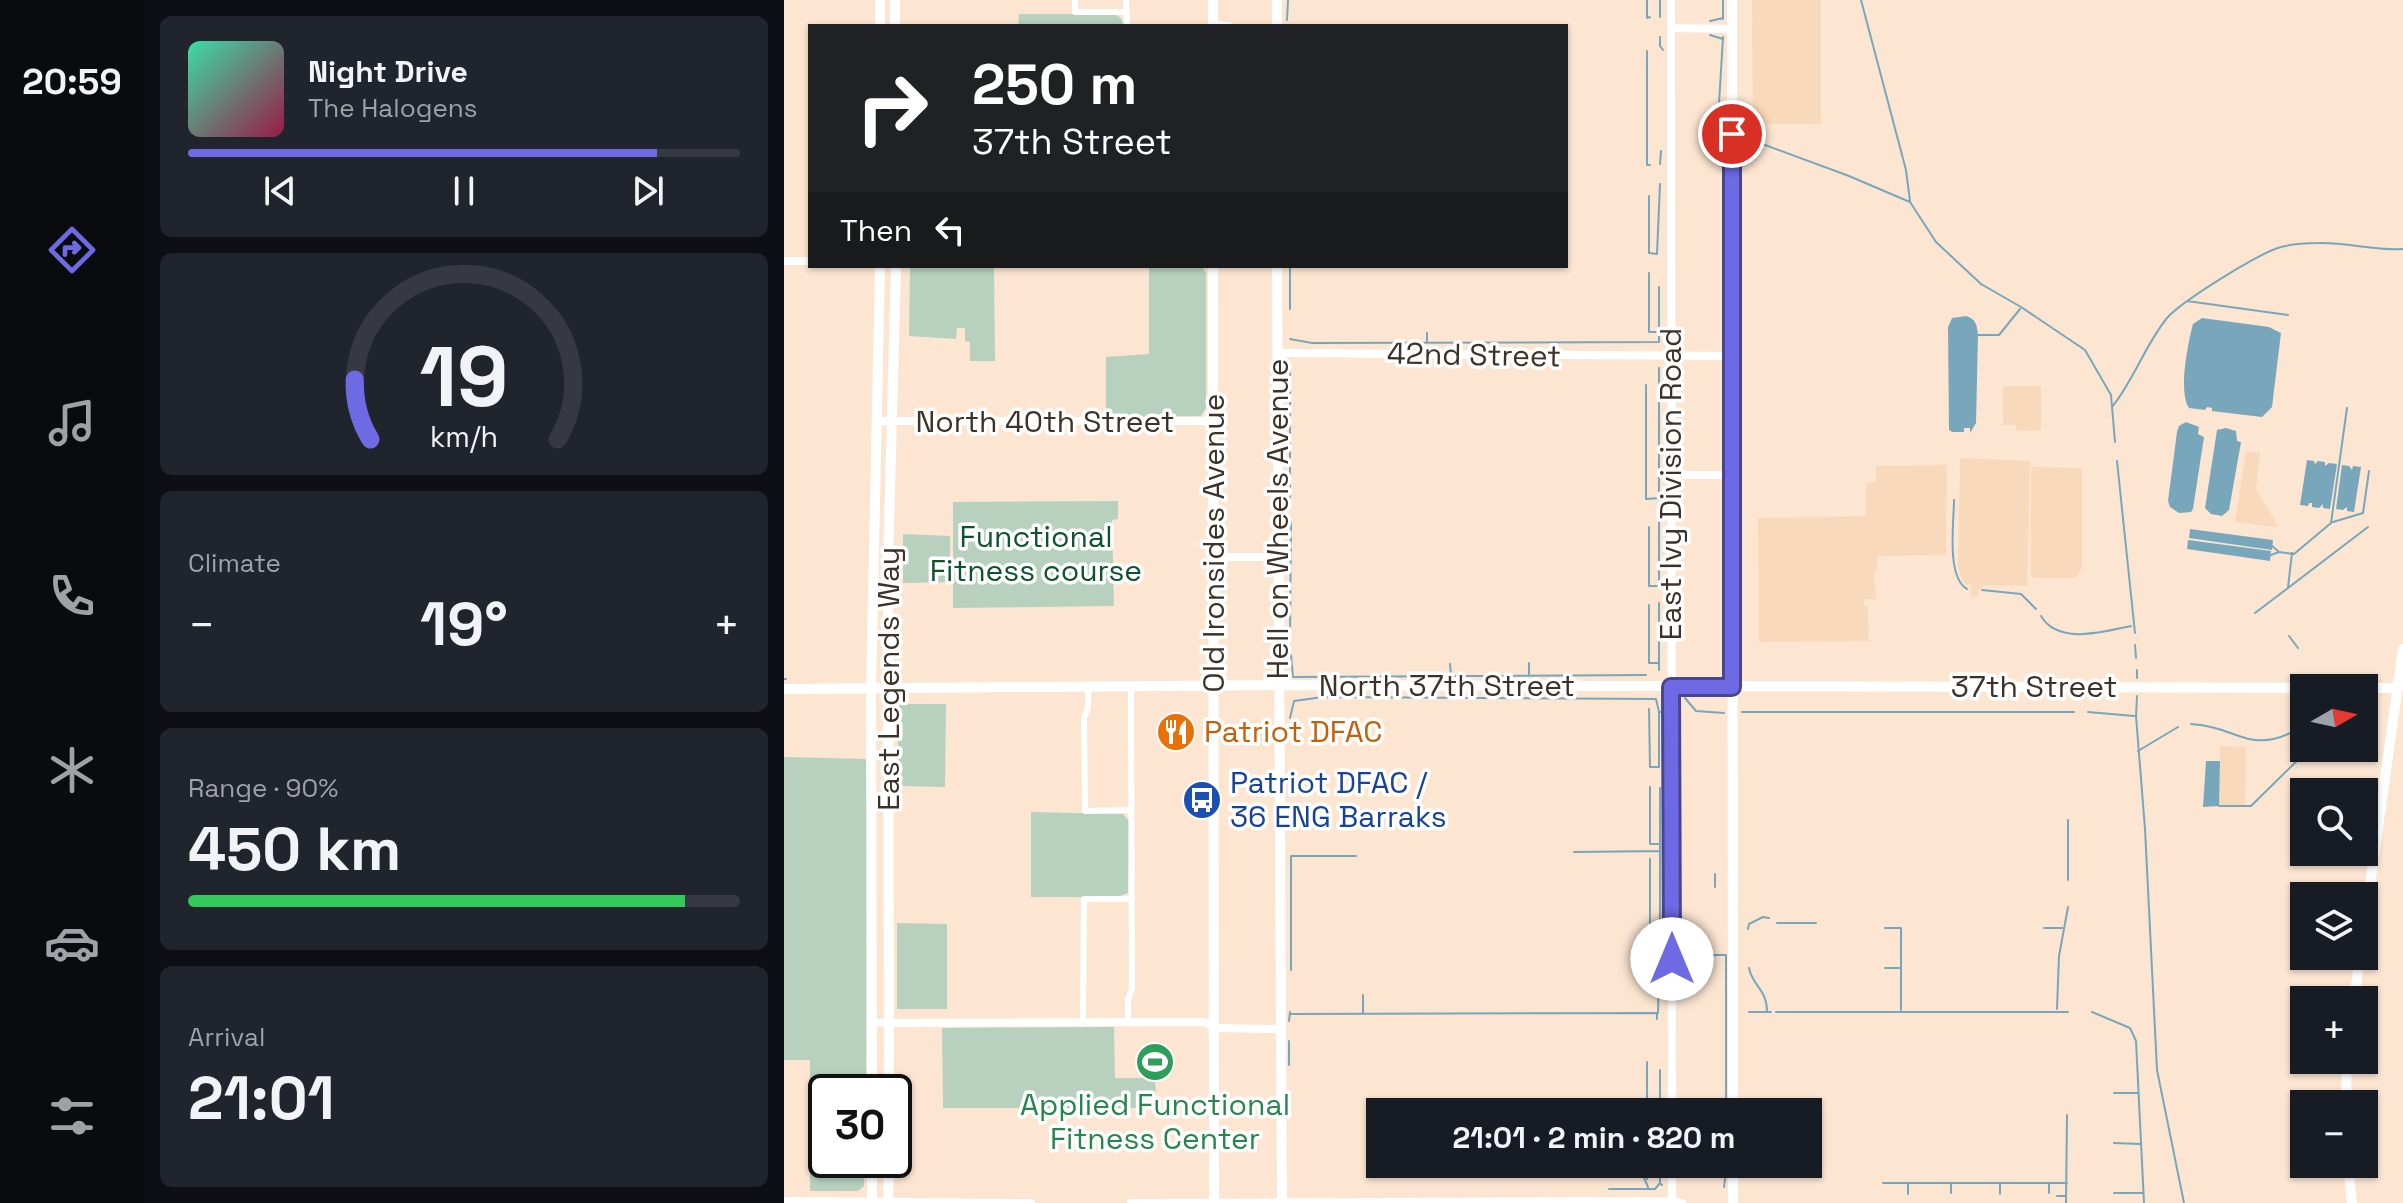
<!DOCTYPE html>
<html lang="en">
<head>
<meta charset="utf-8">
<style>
	body { margin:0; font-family:"Space Grotesk",sans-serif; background:#20242c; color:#f1f3f6; height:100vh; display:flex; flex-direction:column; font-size:30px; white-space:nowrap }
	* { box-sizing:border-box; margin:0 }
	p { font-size:26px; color:#9ea1a6 }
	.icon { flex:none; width:44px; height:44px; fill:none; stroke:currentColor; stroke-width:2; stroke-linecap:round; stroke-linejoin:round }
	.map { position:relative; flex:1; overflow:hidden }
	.drawer { display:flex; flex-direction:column; gap:16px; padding:16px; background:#0d0f14; width:640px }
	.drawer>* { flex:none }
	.top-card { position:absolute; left:24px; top:24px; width:760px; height:244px; border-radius:0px; box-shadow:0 2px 6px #0004; background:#202124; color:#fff; overflow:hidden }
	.needle { width:52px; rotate:81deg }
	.controls { position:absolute; left:1506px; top:674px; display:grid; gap:16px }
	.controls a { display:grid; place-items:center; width:88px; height:88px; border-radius:0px; background:#171b24; box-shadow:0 2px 6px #0004; font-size:40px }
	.speed { position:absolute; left:24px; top:1074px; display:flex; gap:16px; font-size:40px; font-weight:700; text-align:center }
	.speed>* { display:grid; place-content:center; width:104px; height:104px; border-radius:50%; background:#171b24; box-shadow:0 2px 6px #0004; line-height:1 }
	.speed .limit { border:4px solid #111; border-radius:12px; background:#fff; color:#111 }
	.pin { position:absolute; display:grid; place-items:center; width:68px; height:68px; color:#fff; margin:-34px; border:4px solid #fff; border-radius:50%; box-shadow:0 2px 8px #0007 }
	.me { position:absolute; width:88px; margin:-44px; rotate:0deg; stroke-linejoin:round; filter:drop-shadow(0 0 6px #0008) }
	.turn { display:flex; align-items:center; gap:28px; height:168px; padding:0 32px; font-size:36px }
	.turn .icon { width:104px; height:104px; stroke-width:2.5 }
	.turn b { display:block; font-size:56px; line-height:68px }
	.then { display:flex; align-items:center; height:76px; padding:0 32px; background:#0003; gap:16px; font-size:30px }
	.big { font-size:60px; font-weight:800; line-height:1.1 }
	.drawer .widget { flex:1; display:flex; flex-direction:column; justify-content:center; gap:12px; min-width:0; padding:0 28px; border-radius:12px; background:#20242c }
	.drawer .dial { align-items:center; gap:0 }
	.dial svg { height:208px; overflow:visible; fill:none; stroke:#363941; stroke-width:7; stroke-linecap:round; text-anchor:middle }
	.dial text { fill:#f1f3f6; stroke:none }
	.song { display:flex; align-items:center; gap:24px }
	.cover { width:96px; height:96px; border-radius:12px; background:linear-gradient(135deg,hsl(160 70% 55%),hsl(340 70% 35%)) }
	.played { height:8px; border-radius:4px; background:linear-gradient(90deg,#6e6ae4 85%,#363941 85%) }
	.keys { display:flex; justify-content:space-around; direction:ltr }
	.heat { display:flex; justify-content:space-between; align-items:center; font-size:44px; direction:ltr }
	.charge { height:12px; border-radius:6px; background:linear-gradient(90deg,#34c759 90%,#363941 0) }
	.trip { position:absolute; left:582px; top:1098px; width:456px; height:80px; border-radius:0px; background:#171b24; box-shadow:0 2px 6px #0004; font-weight:800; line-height:80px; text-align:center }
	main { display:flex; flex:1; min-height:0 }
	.dock { display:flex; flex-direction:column; width:144px; justify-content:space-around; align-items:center; background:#090b0e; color:#9ea1a6 }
	.dock .icon { width:56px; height:56px }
	.dock .on { color:#6e6ae4 }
	.dock b { font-size:36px; color:#f1f3f6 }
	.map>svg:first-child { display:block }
</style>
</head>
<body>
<main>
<nav class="dock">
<b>20:59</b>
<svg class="icon on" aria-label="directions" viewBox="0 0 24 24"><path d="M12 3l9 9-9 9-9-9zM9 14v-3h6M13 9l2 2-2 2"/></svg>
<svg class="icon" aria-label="music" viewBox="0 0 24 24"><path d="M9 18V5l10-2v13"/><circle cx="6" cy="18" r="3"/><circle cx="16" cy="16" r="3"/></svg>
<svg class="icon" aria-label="phone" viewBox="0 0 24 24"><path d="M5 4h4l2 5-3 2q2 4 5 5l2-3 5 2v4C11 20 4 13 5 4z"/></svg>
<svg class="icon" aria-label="climate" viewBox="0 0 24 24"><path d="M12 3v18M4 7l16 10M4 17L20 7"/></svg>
<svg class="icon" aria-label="car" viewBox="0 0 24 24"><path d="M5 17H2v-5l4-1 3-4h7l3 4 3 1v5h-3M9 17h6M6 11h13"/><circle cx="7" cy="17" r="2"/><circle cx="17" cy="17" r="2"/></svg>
<svg class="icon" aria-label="filters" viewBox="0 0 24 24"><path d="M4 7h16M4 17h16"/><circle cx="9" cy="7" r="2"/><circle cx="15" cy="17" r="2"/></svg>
</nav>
<section class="drawer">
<div class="widget">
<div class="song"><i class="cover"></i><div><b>Night Drive</b><p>The Halogens</p></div></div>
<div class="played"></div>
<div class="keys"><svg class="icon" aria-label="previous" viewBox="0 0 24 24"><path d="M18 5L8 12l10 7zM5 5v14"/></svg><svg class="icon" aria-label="pause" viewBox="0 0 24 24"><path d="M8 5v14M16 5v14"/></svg><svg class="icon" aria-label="next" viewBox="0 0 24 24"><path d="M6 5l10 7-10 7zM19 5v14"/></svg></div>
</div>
<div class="widget dial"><svg viewBox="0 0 100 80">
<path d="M14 69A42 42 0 1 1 86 69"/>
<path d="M14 69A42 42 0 0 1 8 46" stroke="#6e6ae4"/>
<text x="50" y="56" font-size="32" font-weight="700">19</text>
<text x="50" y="72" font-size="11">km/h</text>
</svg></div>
<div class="widget"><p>Climate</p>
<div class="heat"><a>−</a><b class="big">19°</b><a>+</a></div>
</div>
<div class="widget"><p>Range · 90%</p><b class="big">450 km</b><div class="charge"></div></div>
<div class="widget"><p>Arrival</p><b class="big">21:01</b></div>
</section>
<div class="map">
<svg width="1619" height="1203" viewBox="0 0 1619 1203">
	<rect width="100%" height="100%" fill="#fce6d2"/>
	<!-- built -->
	<path fill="#f9d9bb" d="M968 0H1037V124H969Z
		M1219 386H1257V430L1232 431 1231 425H1219Z
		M1462 451 1476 453 1472 489 1494 526 1491 527 1451 522Z
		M1176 458 1246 461 1243 586 1200 585 1194 591V597L1187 596V585H1182L1178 579 1174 568Z
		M1163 465 1162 555 1093 556V570L1090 571 1092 599H1080V606H1084L1085 641 975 642 974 518 1082 516V483L1092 482V466Z
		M1250 467 1296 468 1298 471V568L1292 578H1249L1247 575V468Z
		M1436 746 1462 747 1461 806H1435Z"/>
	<!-- green -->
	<path fill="#b7d1be" d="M235 14H331L337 18 340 26H234Z
		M126 266H210L211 361H186V342L181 341V328H173L172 339 125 336Z
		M365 266H418L422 273V408L417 416 322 417V357L365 354Z
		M334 501V519L328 520 330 606 169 608V502Z
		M119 534 166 536V582L119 583Z
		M115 704H162L161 787 113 786Z
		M0 757 83 759 82 1092H42V1160H80V1186L74 1191H26V1060H0Z
		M247 812 339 814 345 821 344 893 333 897H247Z
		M113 923 163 924V1009H113Z
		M330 1027 331 1078H371L372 1095 356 1108H159L158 1028Z"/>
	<!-- water -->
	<path fill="#78a7bc" d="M1182 316C1192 319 1193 325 1194 335L1192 423 1186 433V428H1180V432H1168L1165 430 1164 327 1168 318Z
		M1418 318 1485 327 1497 333 1488 407 1478 417 1428 411V408L1423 407 1421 410 1405 408C1394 392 1404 343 1409 324Z
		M1402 422 1415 427 1414 434 1420 437 1409 509 1407 512 1395 513 1386 507 1384 501 1393 432 1395 426Z
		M1442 428 1452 431 1453 441 1457 442 1445 510 1438 516 1427 514 1421 508 1433 430Z
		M1523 460 1530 461 1531 464 1534 461 1541 462V466L1545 463 1553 464 1546 509 1539 508V504L1535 508 1528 507V503H1525L1524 506 1516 505Z
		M1558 465 1565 466 1568 470 1569 466 1577 467 1570 512 1563 511V507L1559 510 1552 509Z
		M1406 529 1489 540 1488 550 1405 538Z
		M1404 540 1487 551 1486 561 1403 549Z
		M1422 761H1436L1435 806 1419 807Z"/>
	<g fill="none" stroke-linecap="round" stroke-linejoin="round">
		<!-- stream -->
		<path stroke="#78a7bc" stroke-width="2" d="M863 0V18L866 17
			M876 0V17
			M939 0V19
			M1077 0 1122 170 1126 201
			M503 20 504 0
			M926 21 939 18
			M926 35 939 39
			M876 37V46L879 50
			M863 51V165H866
			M937 122 934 120 939 37
			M962 138 1065 176 1126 202 1152 242 1197 284 1237 307 1301 350 1327 395 1331 442
			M876 164 877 151
			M865 196V253L873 254 876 184
			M506 266V309
			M865 273V332H874
			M1403 301 1504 315
			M1194 335H1215L1236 309
			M506 339 528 343 875 342V287
			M643 341V333
			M862 385V499L875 498
			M1328 407C1350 380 1361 345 1383 318 1398 301 1475 253 1497 247 1508 244 1522 243 1534 243 1563 242 1591 251 1619 249
			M1333 461 1351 633
			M506 498V368
			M875 500V368
			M1170 500C1170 522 1162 577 1183 589
			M1549 522 1579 513 1585 471
			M865 527V586H874
			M1488 546 1494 551
			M1487 555 1495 552 1510 554 1547 523 1563 408
			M875 587V518
			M1504 587 1508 553
			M1198 590 1237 594 1252 609
			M865 605V663H875
			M1471 613 1584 527
			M1257 616C1274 645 1319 632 1347 626
			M1505 636 1514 648
			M506 640 507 521
			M1351 645 1352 658
			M507 655 509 677 862 675
			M745 663V674
			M666 664 667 675
			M875 670V603
			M1353 670V678
			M0 679H2
			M1353 696 1352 716 1361 829 1373 1070 1400 1203
			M901 698 912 711 940 713
			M865 709 866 767H875V712H879
			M958 712H1290
			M1304 712 1350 716
			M506 718 510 701 539 697 872 699 875 712
			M1407 724C1457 727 1465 758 1520 726
			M1354 751 1394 727
			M866 787V844H875
			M1435 806H1467L1526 748
			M1284 820V880
			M790 852 876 851
			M866 859V994
			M931 874V887
			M876 919V788
			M993 923H1032
			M1101 928H1117V1010
			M1260 928H1278
			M964 929 965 924 979 917 985 918
			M900 936 901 951 905 955H942V1112
			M965 968C969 987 983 989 983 1012
			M1101 968H1115
			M507 970V856H572
			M1273 1009 1275 956 1284 907
			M965 1012H987
			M992 1012H1284
			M1308 1012 1346 1028 1352 1041 1360 1203
			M874 1013 876 935
			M506 1014 873 1013V1019
			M579 1014V995
			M505 1021 506 1012
			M863 1062V1112
			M505 1065V1041
			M876 1070V1112
			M1330 1093H1355
			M1330 1143 1356 1144
			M863 1164V1179
			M876 1164V1183L878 1185
			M869 1166 876 1167
			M860 1178 864 1187
			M1099 1183H1283
			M1124 1183V1194
			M1216 1183V1194
			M1265 1183V1193
			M940 1187 943 1164
			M825 1189H871L876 1183
			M1167 1193V1183
			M1330 1193H1359
			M1273 1196H1282
			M1282 1203 1283 1115"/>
		<!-- pedestrian -->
		<path stroke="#fff" stroke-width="6" d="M291 0V12H342
			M342 0 343 26
			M304 687V708L300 718 301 811 347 810
			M344 1023V999L348 989 347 687
			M299 1024 300 899H348"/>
		<!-- minor -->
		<path stroke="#fff" stroke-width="8" d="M887 0 888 1112
			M429 25 445 26
			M887 28 948 29
			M0 261H26
			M493 353 949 356
			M93 421H429
			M886 475H949
			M429 557H494
			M88 1023 420 1022 431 1028 496 1029
			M0 1201 247 1203
			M347 1203 888 1201 898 1203
			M888 1203V1164"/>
		<!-- tertiary -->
		<path stroke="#fff" stroke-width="10" d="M96 0V26
			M111 0V26
			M948 0 949 1112
			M429 26V0
			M493 26V0
			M429 266 430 1203
			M493 266 498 1203
			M0 689 499 685 1614 688
			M1580 928 1619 649
			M1570 1000 1576 956
			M88 1092 87 689 96 266
			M105 1092 104 564 112 266
			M1562 1104 1563 1060
			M949 1164V1203
			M1564 1164 1568 1203
			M88 1203V1160
			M104 1203 105 1160"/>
	</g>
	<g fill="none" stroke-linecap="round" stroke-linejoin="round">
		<!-- route casing -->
		<g stroke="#484594" stroke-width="20">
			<path id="route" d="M888 959 887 687H948V134"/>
		</g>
		<!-- route -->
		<use href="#route" stroke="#6e6ae4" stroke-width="14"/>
	</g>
	<!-- icons -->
	<defs>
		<g id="restaurant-disc" transform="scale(2)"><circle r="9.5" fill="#e8710a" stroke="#fff"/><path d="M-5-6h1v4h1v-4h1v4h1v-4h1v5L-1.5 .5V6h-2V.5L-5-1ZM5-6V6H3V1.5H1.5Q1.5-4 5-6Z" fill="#fff"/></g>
		<g id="bus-disc" transform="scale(2)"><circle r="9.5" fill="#1a4fb4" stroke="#fff"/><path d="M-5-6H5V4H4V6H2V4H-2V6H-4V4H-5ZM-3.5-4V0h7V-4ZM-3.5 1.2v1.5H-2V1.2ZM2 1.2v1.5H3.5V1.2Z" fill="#fff"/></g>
		<g id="stadium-disc" transform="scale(2)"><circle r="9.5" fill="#2e9e5b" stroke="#fff"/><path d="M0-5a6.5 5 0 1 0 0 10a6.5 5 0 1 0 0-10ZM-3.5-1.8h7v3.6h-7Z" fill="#fff"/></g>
	</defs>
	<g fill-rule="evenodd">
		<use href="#restaurant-disc" x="392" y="732"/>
		<use href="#bus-disc" x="418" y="800"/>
		<use href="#stadium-disc" x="371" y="1062"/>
	</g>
	<g text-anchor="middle" stroke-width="7" stroke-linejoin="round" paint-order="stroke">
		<!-- street labels -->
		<g font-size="30" fill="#3c3228" stroke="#fff">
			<text transform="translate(690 355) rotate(1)" y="10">42nd Street</text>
			<text x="261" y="432">North 40th Street</text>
			<text transform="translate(887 484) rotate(-90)" y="10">East Ivy Division Road</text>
			<text transform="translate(494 519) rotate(-90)" y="10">Hell on Wheels Avenue</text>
			<text transform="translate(430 543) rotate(-90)" y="10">Old Ironsides Avenue</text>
			<text transform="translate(105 679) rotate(-90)" y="10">East Legends Way</text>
			<text x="663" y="696">North 37th Street</text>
			<text x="1250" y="697">37th Street</text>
		</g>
		<!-- park labels -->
		<g font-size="30" fill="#0f522e" stroke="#fff">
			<text x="252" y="547">Functional<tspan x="252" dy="34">Fitness course</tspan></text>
		</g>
		<!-- food labels -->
		<g font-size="30" fill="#c56008" stroke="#fff" text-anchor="start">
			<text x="420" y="742">Patriot DFAC</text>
		</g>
		<!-- transit labels -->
		<g font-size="30" fill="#164399" stroke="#fff" text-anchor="start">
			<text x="446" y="793">Patriot DFAC /<tspan x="446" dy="34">36 ENG Barraks</tspan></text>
		</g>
		<!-- leisure labels -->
		<g font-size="30" fill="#27864d" stroke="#fff">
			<text x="371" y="1115">Applied Functional<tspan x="371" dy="34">Fitness Center</tspan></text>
		</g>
	</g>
</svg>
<div class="controls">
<a><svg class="needle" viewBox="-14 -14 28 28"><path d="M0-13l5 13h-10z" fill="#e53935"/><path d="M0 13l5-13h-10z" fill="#9ea1a6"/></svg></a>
<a><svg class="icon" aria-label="search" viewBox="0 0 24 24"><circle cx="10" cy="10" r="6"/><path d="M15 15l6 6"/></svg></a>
<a><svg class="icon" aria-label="layers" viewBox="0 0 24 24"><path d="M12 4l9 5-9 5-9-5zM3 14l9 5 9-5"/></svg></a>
<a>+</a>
<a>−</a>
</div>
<div class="speed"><div class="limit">30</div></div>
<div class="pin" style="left:948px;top:134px;background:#d93025"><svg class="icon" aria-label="arrive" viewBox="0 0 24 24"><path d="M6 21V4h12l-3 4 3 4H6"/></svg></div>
<svg class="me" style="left:888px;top:959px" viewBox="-20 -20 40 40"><circle r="19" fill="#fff"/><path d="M0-13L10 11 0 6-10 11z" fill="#6e6ae4"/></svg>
<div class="trip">21:01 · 2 min · 820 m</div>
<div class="top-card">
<div class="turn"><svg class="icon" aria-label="right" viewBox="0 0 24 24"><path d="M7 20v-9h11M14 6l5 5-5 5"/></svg><div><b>250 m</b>37th Street</div></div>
<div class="then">Then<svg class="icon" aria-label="left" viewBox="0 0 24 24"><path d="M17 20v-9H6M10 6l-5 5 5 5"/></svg></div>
</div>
</div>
</main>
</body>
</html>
